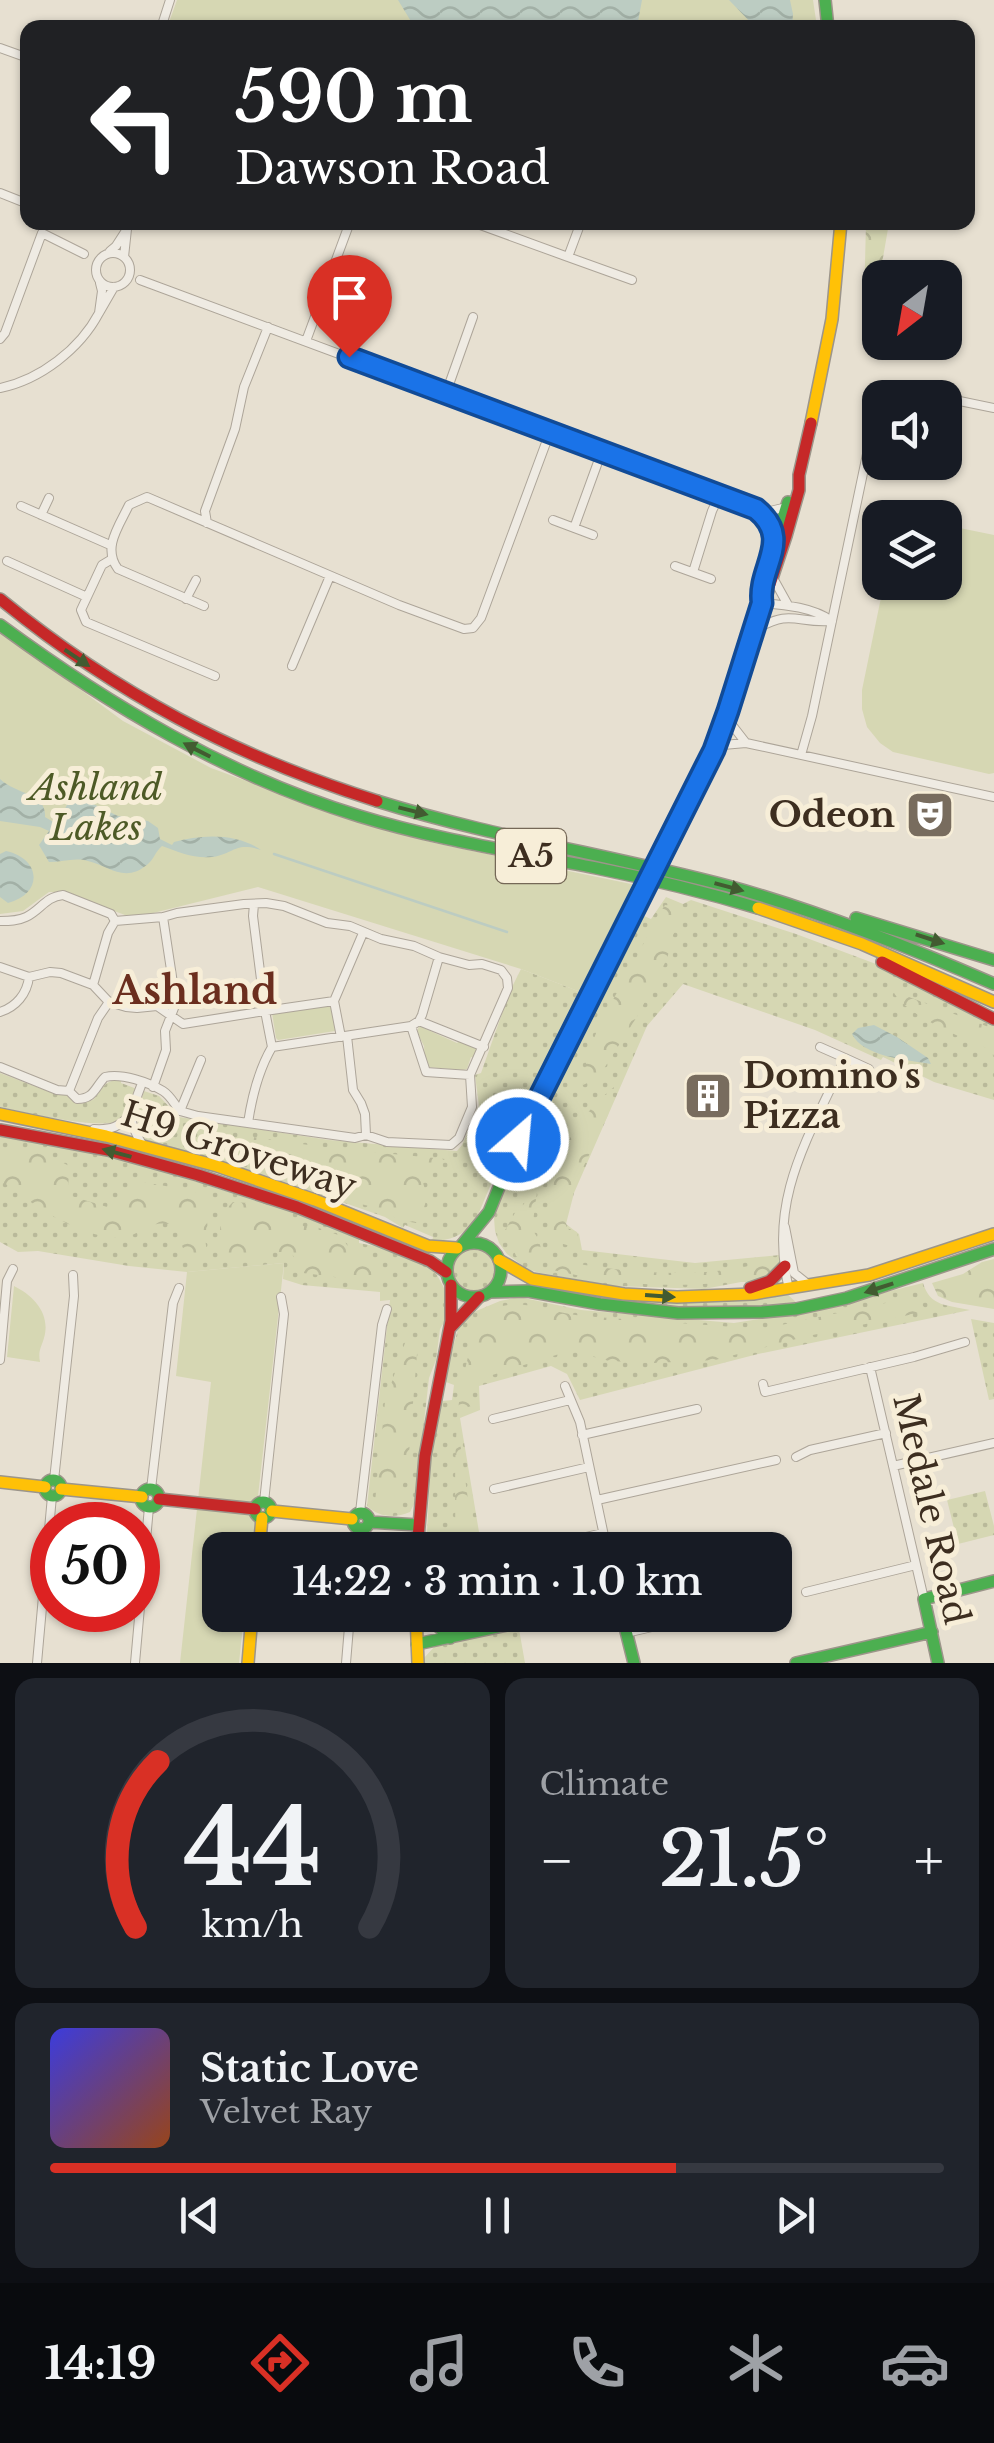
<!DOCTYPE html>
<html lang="en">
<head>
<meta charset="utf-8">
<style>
	body { margin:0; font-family:"Libre Baskerville",serif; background:#20242c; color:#f1f3f6; height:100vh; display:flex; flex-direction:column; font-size:38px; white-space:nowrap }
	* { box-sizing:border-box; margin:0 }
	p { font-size:32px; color:#9ea1a6 }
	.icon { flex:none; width:55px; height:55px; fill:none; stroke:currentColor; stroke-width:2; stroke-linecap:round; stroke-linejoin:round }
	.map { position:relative; height:1663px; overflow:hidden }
	.panel { display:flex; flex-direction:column; gap:15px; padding:15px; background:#0d0f14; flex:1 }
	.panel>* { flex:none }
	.banner { position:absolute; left:20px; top:20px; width:955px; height:210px; border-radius:20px; box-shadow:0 2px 8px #0004; background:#202124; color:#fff; overflow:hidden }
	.needle { width:65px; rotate:211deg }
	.tools { position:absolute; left:862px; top:260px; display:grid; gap:20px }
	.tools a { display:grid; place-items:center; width:100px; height:100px; border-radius:20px; background:#171b24; box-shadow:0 2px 8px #0004; font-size:50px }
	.speed { position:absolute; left:30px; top:1502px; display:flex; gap:20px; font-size:50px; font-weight:700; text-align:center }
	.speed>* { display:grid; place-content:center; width:130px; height:130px; border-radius:50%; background:#171b24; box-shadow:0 2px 8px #0004; line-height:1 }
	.speed .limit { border:15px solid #d22; background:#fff; color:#111 }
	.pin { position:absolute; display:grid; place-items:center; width:85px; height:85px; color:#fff; margin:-102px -42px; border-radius:50% 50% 50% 0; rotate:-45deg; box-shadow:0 0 10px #0007 }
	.pin .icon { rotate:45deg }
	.me { position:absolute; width:110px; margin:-55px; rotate:27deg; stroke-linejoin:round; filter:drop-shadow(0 0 8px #0008) }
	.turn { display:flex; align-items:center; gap:35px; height:210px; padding:0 50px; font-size:45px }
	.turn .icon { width:130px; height:130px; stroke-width:2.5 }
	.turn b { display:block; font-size:70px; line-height:85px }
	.big { font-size:75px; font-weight:600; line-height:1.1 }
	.panel .card { flex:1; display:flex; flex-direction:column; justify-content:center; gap:15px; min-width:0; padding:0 35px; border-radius:20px; background:#20242c }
	.panel .dial { align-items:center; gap:0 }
	.dial svg { height:260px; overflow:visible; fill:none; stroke:#363941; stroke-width:7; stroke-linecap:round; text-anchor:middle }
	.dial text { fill:#f1f3f6; stroke:none }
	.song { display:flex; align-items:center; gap:30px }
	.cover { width:120px; height:120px; border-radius:15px; background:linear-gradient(135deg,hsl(240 70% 55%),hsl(20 70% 35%)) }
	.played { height:10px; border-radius:5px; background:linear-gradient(90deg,#d93025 70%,#363941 70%) }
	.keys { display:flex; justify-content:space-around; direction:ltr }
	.heat { display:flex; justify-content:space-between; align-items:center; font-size:55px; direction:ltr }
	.panel .tiles { flex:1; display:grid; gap:15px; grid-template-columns:1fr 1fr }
	.card:last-child { grid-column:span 2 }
	.trip { position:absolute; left:202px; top:1532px; width:590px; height:100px; border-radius:20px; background:#171b24; box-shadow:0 2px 8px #0004; font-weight:600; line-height:100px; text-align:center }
	.tab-bar { display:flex; height:160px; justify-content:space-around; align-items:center; background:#090b0e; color:#9ea1a6 }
	.tab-bar .icon { width:70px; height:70px }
	.tab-bar .selected { color:#d93025 }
	.tab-bar b { font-size:45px; color:#f1f3f6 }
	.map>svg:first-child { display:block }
</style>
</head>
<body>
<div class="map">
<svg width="994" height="1663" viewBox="0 0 994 1663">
	<defs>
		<pattern id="grass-dots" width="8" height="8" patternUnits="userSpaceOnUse" patternTransform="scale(2.5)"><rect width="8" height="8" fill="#d6d7b3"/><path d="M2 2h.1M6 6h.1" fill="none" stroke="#b9b99a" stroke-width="1.8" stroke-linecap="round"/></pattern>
		<pattern id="forest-crowns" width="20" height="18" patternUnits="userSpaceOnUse" patternTransform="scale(2.5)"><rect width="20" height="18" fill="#d6d7b3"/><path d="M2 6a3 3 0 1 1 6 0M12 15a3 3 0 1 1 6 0" fill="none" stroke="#b9b99a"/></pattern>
		<pattern id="water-waves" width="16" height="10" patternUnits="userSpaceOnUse" patternTransform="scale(2.5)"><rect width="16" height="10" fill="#bcccc2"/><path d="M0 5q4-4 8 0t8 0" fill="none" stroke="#a2b0a6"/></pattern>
	</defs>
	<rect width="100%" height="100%" fill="#e7e0d1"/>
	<!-- grass -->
	<path fill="url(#grass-dots)" d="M666 897 683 904 691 900 796 934 876 964 994 1023V1100L934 1082 883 1057 881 1060 815 1030 683 984 647 1026 574 1193 566 1224 579 1234 582 1250 695 1263 780 1255V1264L771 1277 758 1282H741L704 1289 615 1286 540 1273 527 1269 507 1254 499 1243 495 1231 494 1218 513 1161 642 905 647 907 644 916 651 919Z
		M521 969 583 993 528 1098 518 1107 513 1119 516 1122 512 1134 475 1222C463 1235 450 1241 432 1241L433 1237 405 1225 403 1228 385 1217 250 1170 143 1139C134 1119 138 1112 144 1091L159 1096 179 1117 329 1140 457 1151 462 1145 479 1106 475 1075 481 1073 510 991Z
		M0 1073 58 1095 65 1094 76 1102 93 1100C103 1089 104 1079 121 1080V1083L137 1089C132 1101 130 1115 117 1121 100 1130 22 1112 0 1107Z
		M0 1132 101 1153 209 1182V1186L236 1194 238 1191 339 1228 359 1239V1243L394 1250 393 1253 429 1267 437 1275 444 1288 447 1317 440 1329 436 1360 429 1378 415 1502 410 1512C395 1518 380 1518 367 1506L390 1300 380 1301V1292L302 1285 283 1279 284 1263 187 1272 129 1266 38 1251 18 1252 0 1242Z
		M453 1270a21 21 0 1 1 42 0a21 21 0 1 1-42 0Z
		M923 1283C930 1307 948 1305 970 1310L758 1354 580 1400 567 1374 551 1366 479 1386 480 1410 460 1418 482 1550H426L432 1440 436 1414 443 1401 452 1400 454 1385 446 1382 449 1362 458 1329 469 1314 500 1301 519 1297 581 1310 734 1323 809 1311Z
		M548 1286 585 1292 787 1294 797 1303C713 1316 630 1304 547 1290Z
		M971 1319 994 1323V1399L989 1400Z
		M985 1491 994 1526V1535L958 1544 947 1500Z
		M519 1629 525 1663H424V1658L435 1646Z"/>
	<!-- forest -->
	<path fill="url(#forest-crowns)" d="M866 223H889L875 304 864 303Z
		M665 905 687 908 673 935 667 959 638 1015 598 1078 583 1085C587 1038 609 1008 631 968 643 947 651 925 665 905Z
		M893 991 994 1029V1056L991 1050C966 1040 903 1014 893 991Z
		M614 1087 608 1115 580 1174 564 1220 567 1228 577 1232V1248L553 1241C550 1226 546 1210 549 1194 555 1155 583 1111 614 1087Z
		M246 1136 330 1148 445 1159 430 1166 420 1175C429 1197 428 1203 416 1223L400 1220 369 1206 340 1199 238 1162Z
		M0 1148 41 1151 69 1166 68 1195 117 1210 123 1198 136 1181 183 1189 211 1196 205 1239 208 1258 190 1265 178 1236 177 1225C169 1224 161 1222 154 1225 144 1228 136 1235 125 1237 84 1242 32 1204 0 1180Z
		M533 1175 539 1177 532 1229 539 1240 542 1254 539 1271 516 1256 510 1240 504 1232 516 1211 524 1204Z
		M233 1202 265 1204 305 1227H316L341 1236 349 1248 373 1257 388 1279 359 1280 303 1273 291 1252H265L258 1258 227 1259 219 1240 222 1213Z
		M552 1259C623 1273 705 1282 775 1259L772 1270 765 1276C692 1290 625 1287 553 1270Z
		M994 1259V1309L952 1302 938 1296 932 1283 963 1274 982 1262Z
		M914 1297 928 1311 808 1336 715 1360 654 1363 609 1361 572 1350 473 1381 471 1406 460 1410V1442L475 1550H455C456 1498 453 1445 460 1394 463 1370 474 1349 468 1325 508 1289 535 1310 582 1316L762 1329Z
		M408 1334 418 1341 408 1466 397 1507 386 1511 375 1502 385 1402Z"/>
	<!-- park -->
	<path fill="#d6d7b3" d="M177 0H813L817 27 167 28Z
		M945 525 994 535V773L989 774 893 752 880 743 867 727 862 709V690L884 583 945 582Z
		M0 630 123 721 211 768 363 824 434 843 636 885 583 993 521 969 258 887 133 918 63 892H49L23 911 0 914Z
		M327 1005 332 1008 335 1031 278 1040 276 1038 272 1013Z
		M419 1026 457 1043 459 1041 479 1050 475 1058 471 1057 467 1069 463 1070 427 1067 425 1062 424 1046 417 1032Z
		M284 1263 252 1550H220V1615H244L239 1663H180L211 1382 176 1376 187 1272Z
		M14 1286C34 1296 51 1314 44 1338 41 1348 38 1351 40 1362L7 1357Z"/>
	<!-- water -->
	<path fill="url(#water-waves)" d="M398 0H642L637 27 415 28Z
		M729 0H790L793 14 792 27H755Z
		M0 779C17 795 47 793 45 817L55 823 60 820C66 810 65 800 79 797L118 816 148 821 158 828 160 839 172 845 174 842C202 834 237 833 261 850 235 841 234 854 212 857 194 859 179 852 162 846 155 852 154 859 148 864 125 884 109 866 88 861 75 857 63 862 49 862L39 845 49 831 40 827 0 821Z
		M6 851C42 859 43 894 8 903L0 897V854Z
		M874 1025 897 1037 928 1058 931 1064C908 1060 863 1057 852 1034L858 1028Z"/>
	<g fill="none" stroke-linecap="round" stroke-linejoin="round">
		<!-- stream -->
		<path stroke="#bcccc2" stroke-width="2.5" d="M274 854 507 932"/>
		<!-- street casing -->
		<g stroke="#ada599" stroke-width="10">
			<path id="street" d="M161 28 170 0
				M0 48 28 58
				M0 193 28 204
				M472 222 568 257 581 222
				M110 251 116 246 127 229 124 257
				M96 270a17 17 0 1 1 34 0a17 17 0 1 1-34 0Z
				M568 257 632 280
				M140 280 756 509 770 511 787 507
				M100 283 102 291 99 313 114 287
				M0 339 5 333 42 233 84 254
				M306 341 350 222
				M0 388C40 380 80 349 99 313
				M446 393 473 317
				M945 398 994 408
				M21 506 110 545
				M758 511 768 519 774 541
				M41 515 49 498
				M553 520 593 535
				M207 523 205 511 235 429 244 387 268 327
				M574 528 602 451
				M112 559 102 565 81 610 86 622 215 676
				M7 561 87 597
				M675 566 711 579
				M693 572 712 511 719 496
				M773 578 788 605
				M186 599 196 580
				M762 603C785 605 812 607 832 621
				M204 606 118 569C102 548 119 526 129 505L147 497 399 605 464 629 473 628 481 618 550 432
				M755 630C792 608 796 624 832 621
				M292 666 330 576
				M729 713 732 725 746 743
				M716 749 723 745 746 743 994 797
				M801 755 812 716 879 397 883 389 894 387 943 398
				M254 904 253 916 265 1011 334 1001
				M0 921C9 921 18 921 26 917 41 910 45 897 63 895L111 914 115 921 108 933 93 985
				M0 967 29 977 50 972 61 973 93 985 109 1002 126 1007 137 1008 157 1006 183 1024 265 1011 272 1047
				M334 1001 363 933
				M334 1001 341 1037
				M0 1012C16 1007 27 994 29 977
				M419 1021 484 1047
				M411 1026 426 1072 470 1075
				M347 1036 353 1090 361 1103 365 1114 366 1135
				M272 1047 411 1026 419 1021 422 1015 439 957
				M845 1058 869 1069
				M0 1067 57 1090 69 1091 98 1018 109 1002
				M142 1083C132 1111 125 1118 142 1144
				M153 1087 166 1050 165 1031 176 1003 163 917
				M69 1091 77 1099C94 1099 95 1087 105 1077 122 1073 148 1082 163 1091 171 1096 174 1104 180 1111L198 1116 355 1138 366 1135 387 1142 451 1145 459 1138 472 1107 470 1075 508 988 507 978 501 970 482 964 469 965 439 957 414 946 381 939 350 926 327 923 284 906 266 903 244 904 177 913 163 917 115 921
				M180 1111 201 1060
				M248 1123C252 1096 258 1071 272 1047
				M94 1129C112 1130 119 1127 131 1114
				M785 1227 794 1273 809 1285
				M789 1289C767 1199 809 1137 845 1058L820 1047
				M0 1360 7 1281 13 1269
				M870 1367 924 1599
				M763 1384 765 1392 914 1357 965 1342
				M565 1386 580 1422 607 1550
				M493 1419 570 1400
				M582 1435 697 1409
				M796 1457 810 1450 886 1433
				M893 1466 994 1443
				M54 1480 74 1296 73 1275
				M151 1489 173 1303 179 1288
				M494 1489 589 1467
				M597 1500 776 1460
				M264 1502 284 1314 281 1297
				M360 1512 382 1325 387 1309
				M357 1550 359 1529
				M530 1550 603 1533
				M683 1550 726 1540
				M806 1592 916 1565
				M626 1633 704 1615
				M37 1663 52 1496
				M135 1663 149 1507
				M346 1663 350 1615"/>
		</g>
		<!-- fast casing -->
		<g stroke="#9c958a" stroke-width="14">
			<path id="fast" d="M825 0 828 28
				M761 599 760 592 788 502
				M0 625C110 706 228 776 359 816 437 840 517 852 596 868 651 879 705 892 758 908
				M377 801C492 837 611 855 728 886 819 911 907 946 994 984
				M856 918 994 960
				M447 1270a27 27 0 1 1 54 0a27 27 0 1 1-54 0Z
				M461 1246 489 1212 518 1140 642 896
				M490 1292 528 1291 600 1304 678 1313 762 1312 796 1309 847 1298 994 1249
				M45 1488a8 8 0 1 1 16 0a8 8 0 1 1-16 0Z
				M141 1498a9 9 0 1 1 18 0a9 9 0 1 1-18 0Z
				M255 1510a8 8 0 1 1 16 0a8 8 0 1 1-16 0Z
				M353 1521a8 8 0 1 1 16 0a8 8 0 1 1-16 0Z
				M369 1522 418 1525
				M427 1615 450 1638
				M622 1615 634 1663
				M417 1644 554 1615
				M796 1663 932 1632
				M938 1663 924 1599 994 1581"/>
		</g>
		<!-- slow casing -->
		<g stroke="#9c958a" stroke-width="14">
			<path id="slow" d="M811 423 832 319 841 222
				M758 908 862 944 994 1002
				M0 1114 106 1136 217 1166 315 1200 428 1246 457 1248
				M499 1260 532 1279 624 1294 677 1297 753 1294 869 1275 994 1234
				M0 1482 45 1487
				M61 1489 142 1497
				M272 1511 352 1519
				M259 1550 262 1518
				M416 1615 418 1663
				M248 1663 252 1615"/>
		</g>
		<!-- jam casing -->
		<g stroke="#9c958a" stroke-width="14">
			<path id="jam" d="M0 599C116 694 235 756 377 801
				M663 853 714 750 728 711 786 536 799 490V475L811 423
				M882 962 994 1019
				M0 1130 108 1150 198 1175 297 1207 430 1261 446 1272
				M750 1288 770 1281 785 1266
				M451 1327 479 1297
				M159 1499 255 1509
				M417 1550 425 1456 451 1321V1285"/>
		</g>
		<!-- street -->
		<use href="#street" stroke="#efebe3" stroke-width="8"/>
		<!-- fast -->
		<use href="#fast" stroke="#4caf50" stroke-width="11"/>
		<!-- slow -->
		<use href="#slow" stroke="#ffc107" stroke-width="11"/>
		<!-- jam -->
		<use href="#jam" stroke="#c62828" stroke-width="11"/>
		<!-- slow-bridge casing -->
		<g stroke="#9c958a" stroke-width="14" stroke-linecap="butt">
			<path id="slow-bridge" d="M642 896 663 853"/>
		</g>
		<!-- slow-bridge -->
		<use href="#slow-bridge" stroke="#ffc107" stroke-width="11"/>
	</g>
	<!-- one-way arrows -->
	<defs><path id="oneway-solid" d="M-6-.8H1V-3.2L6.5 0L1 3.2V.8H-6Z" transform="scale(2.5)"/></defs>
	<g fill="#425b31">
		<use href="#oneway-solid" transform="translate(77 658) rotate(34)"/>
		<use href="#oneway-solid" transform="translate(197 750) rotate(-153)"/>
		<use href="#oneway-solid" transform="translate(413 811) rotate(14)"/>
		<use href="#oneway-solid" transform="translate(729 887) rotate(15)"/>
		<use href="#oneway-solid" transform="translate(930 939) rotate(18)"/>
		<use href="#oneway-solid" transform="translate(117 1153) rotate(-165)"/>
		<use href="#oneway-solid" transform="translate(879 1288) rotate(162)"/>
		<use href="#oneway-solid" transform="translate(660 1296) rotate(4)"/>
	</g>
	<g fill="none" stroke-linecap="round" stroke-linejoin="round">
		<!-- route casing -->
		<g stroke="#114b97" stroke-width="25">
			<path id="route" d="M349 357 756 509C794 540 757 567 762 603L728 711 714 750 518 1140"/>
		</g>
		<!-- route -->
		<use href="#route" stroke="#1a73e8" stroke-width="18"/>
	</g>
	<!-- icons -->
	<defs>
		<g id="theatre-square" transform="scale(2.5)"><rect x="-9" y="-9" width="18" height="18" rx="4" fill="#786c5e" stroke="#f7eed8"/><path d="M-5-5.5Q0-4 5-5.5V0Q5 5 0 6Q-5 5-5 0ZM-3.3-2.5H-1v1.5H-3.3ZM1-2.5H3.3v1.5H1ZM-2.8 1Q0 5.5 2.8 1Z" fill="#fff"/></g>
		<g id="building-square" transform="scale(2.5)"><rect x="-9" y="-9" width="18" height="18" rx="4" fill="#786c5e" stroke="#f7eed8"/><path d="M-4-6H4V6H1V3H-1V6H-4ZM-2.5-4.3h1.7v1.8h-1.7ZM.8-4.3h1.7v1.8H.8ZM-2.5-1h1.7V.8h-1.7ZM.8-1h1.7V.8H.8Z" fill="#fff"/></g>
	</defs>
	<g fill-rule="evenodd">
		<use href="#theatre-square" x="930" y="815"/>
		<use href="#building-square" x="708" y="1096"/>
	</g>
	<g text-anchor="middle" stroke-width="10" stroke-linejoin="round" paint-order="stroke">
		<!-- shield labels -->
		<rect fill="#f7eed8" stroke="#756857" stroke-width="2.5" x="496" y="829" width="70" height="54" rx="8"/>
		<g font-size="32" font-weight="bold" fill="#3d2e20">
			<text x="531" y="867">A5</text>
		</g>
		<!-- park labels -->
		<g font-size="35" font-style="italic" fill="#4d5a26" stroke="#f7eed8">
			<text x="96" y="800">Ashland<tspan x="96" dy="40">Lakes</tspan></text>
		</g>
		<!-- poi labels -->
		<g font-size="35" font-weight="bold" fill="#3d2e20" stroke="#f7eed8" text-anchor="end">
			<text x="895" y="827">Odeon</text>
			<text x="743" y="1088" text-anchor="start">Domino's<tspan x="743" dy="40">Pizza</tspan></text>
		</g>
		<!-- street labels -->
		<g font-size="35" fill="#3d2e20" stroke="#f7eed8">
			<text transform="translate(239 1150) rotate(18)" y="12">H9 Groveway</text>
			<text transform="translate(931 1509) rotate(77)" y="12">Medale Road</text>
		</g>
		<!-- neighbourhood labels -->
		<g font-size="38" font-weight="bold" fill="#6b2e1e" stroke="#f7eed8">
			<text x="195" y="1004">Ashland</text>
		</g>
	</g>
</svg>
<div class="tools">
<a><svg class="needle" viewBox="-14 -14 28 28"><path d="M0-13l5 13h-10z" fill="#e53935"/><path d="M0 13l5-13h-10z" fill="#9ea1a6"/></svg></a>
<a><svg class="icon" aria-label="sound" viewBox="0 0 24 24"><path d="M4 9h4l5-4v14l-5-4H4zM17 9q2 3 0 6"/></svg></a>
<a><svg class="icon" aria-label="layers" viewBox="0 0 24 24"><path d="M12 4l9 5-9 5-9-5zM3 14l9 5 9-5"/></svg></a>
</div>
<div class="speed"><div class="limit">50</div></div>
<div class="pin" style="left:349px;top:357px;background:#d93025"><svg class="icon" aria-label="arrive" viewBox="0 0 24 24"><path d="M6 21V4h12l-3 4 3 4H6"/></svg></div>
<svg class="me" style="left:518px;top:1140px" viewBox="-20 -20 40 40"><circle r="17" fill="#1a73e8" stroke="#fff" stroke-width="3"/><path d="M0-11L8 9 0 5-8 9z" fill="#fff"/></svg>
<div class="trip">14:22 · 3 min · 1.0 km</div>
<div class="banner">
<div class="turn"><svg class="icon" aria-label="left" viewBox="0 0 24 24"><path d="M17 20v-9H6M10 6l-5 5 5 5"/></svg><div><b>590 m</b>Dawson Road</div></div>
</div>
</div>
<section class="panel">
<div class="tiles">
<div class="card dial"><svg viewBox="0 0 100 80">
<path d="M14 69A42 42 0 1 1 86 69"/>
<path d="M14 69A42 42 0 0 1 21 18" stroke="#d93025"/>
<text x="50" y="56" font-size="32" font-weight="700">44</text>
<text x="50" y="72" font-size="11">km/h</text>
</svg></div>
<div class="card"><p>Climate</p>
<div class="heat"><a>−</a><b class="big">21.5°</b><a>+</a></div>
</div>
<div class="card">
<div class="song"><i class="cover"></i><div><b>Static Love</b><p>Velvet Ray</p></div></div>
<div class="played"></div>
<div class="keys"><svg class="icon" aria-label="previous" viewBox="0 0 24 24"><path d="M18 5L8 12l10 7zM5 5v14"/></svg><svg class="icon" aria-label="pause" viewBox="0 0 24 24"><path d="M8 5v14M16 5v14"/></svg><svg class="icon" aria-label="next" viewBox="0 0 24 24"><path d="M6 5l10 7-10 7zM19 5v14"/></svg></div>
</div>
</div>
</section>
<nav class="tab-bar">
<b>14:19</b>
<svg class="icon selected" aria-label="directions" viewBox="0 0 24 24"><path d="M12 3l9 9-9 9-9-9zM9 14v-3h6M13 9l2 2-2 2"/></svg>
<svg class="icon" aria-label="music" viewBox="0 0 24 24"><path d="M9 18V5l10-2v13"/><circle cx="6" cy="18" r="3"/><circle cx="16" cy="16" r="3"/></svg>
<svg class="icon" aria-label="phone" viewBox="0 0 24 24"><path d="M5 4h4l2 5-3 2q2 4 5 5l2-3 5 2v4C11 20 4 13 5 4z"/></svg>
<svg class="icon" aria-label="climate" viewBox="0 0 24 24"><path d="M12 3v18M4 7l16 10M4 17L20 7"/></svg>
<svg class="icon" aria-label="car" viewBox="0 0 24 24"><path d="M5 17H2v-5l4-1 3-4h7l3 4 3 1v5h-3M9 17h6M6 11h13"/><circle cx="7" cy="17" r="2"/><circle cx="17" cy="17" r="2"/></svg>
</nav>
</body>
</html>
